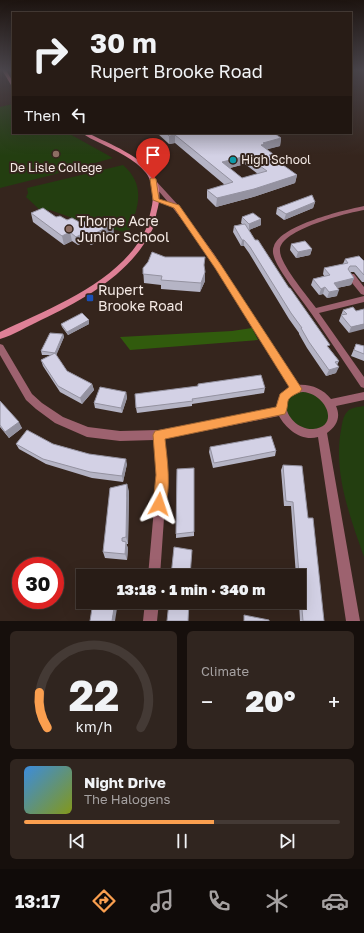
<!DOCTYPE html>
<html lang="en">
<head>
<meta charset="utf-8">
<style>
	body { margin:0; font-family:"Golos Text",sans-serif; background:#30251f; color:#f1f3f6; height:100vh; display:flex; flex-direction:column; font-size:15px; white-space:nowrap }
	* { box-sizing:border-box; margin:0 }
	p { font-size:13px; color:#a5a1a1 }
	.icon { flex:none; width:22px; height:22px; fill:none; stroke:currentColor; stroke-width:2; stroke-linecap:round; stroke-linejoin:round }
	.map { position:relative; height:621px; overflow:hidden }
	.details { display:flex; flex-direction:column; gap:10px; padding:10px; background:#160f0c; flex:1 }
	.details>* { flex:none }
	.banner { position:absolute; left:12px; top:12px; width:340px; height:122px; border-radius:0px; box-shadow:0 4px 16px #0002,0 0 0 1px #443a35; background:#281c16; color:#f1f3f6; overflow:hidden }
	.speed { position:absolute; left:12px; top:557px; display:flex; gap:8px; font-size:20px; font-weight:700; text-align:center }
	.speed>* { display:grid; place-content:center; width:52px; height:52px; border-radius:50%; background:#281c16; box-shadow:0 4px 16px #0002,0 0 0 1px #443a35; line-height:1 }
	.speed .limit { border:6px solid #d22; background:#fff; color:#111 }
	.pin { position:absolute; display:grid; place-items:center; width:34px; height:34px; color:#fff; margin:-41px -17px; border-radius:50% 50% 50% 0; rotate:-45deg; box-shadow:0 0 4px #0007 }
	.pin .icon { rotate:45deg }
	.me { position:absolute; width:44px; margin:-22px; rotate:5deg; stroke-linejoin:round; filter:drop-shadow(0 0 3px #0008) }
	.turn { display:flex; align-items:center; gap:14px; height:84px; padding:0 12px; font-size:18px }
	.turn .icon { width:52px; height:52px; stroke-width:2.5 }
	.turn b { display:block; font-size:28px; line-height:34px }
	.then { display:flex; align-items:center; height:38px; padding:0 12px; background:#0003; gap:8px; font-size:15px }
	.big { font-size:30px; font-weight:800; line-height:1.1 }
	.details .card { flex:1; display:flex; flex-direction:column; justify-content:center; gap:6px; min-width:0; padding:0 14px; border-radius:6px; background:#30251f }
	.details .dial { align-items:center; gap:0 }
	.dial svg { height:104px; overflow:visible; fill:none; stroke:#443a35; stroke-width:7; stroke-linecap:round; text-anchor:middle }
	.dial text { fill:#f1f3f6; stroke:none }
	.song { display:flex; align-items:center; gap:12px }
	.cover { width:48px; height:48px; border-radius:6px; background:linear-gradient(135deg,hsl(210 70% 55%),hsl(70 70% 35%)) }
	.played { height:4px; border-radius:2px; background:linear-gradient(90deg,#fa9f4f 60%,#443a35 60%) }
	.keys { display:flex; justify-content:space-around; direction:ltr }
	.heat { display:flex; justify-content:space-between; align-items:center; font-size:22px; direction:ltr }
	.details .tiles { flex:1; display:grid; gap:10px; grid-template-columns:1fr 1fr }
	.card:last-child { grid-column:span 2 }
	.trip { position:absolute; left:76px; top:569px; width:230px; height:40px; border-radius:0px; background:#281c16; box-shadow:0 4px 16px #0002,0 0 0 1px #443a35; font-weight:800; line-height:40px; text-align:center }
	.menu { display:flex; height:64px; justify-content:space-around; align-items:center; background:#100b09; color:#a5a1a1 }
	.menu .icon { width:28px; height:28px }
	.menu .on { color:#fa9f4f }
	.menu b { font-size:18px; color:#f1f3f6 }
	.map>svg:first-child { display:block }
</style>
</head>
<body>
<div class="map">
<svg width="364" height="621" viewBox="0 0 364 621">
	<rect width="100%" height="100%" fill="#35251d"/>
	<!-- green -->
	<path fill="#233e10" d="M13 104V133H68L113 158 48 176 0 188V107Z
		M123 165C146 185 139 207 128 233L81 221 50 210 41 211 26 197 28 193 27 188Z
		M296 389 326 398 331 424 308 433 283 416 289 392Z
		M364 406V557C350 517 333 472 341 430 342 424 343 416 347 412 351 407 359 407 364 406Z"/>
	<!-- forest -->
	<path fill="#315b0d" d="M252 328 258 340 130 350 120 337 232 331Z"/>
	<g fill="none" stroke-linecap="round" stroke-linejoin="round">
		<!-- street -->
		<path fill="#9d626f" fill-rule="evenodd" d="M154 180 156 181 178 205 214 254 298 385C311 384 323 389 331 399L364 392V400L336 406C341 417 337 426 327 433L360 621H346L318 437C302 442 286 429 279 416L164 439 167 475 160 576H148L157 475 154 440 120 441 87 437 55 423 36 409 26 400 0 355V344L3 345 32 394 42 403 63 417 88 427 120 431 159 430 277 408C276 398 282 392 290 388L226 284 191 231 172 207 153 200 156 198 168 202 151 182ZM303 392C327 394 340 427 313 429 289 430 272 394 303 392Z
			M364 206V210C347 213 278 230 280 251 280 264 308 297 316 308L364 296V302L319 313 364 377V388L361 387C344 362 328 337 311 313 302 300 291 287 283 274 278 266 270 254 274 246 281 225 344 210 364 206Z
			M348 274H354L364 287V295L361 294 348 278 347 276Z
			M145 602H159L157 621H143Z"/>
		<!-- secondary -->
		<path fill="#de8096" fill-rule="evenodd" d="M2 70H6L13 82V86L11 85Z
			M82 133H88C111 145 141 155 155 178 161 188 160 201 157 211 155 218 155 226 151 232 129 275 83 300 41 320 28 326 14 335 0 339V332C49 309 120 282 145 231 148 226 149 219 150 214 154 200 155 185 146 173 135 159 116 151 100 143 94 140 87 137 82 133Z"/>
	</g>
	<!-- wall -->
	<path fill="#b5b4c5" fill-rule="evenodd" d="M157 133H274L281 138 280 146 267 149 273 158 297 175 295 183 253 197 216 207 207 198V190L225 185 175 143 169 144ZM245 164 258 174 242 178 230 168Z
		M315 202 313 208 284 220 276 214 277 208Z
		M31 213 56 217 81 223 93 226 114 233 91 245 86 241 78 245 72 241 64 245 33 222Z
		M242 217 261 219V225L249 230 255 240 289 288 329 348 339 361 337 365 336 373 326 376 307 348 299 334V333L289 319 249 253 244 246H241L233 232 234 226 242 224 241 223Z
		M291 244 312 249 310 255 296 258 290 250Z
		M165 257 204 267 205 281 200 292 161 289V285L144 283 143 268Z
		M345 259 364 261V282H362L354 272H350L354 278 351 285 337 288V296L327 298 323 294 319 295 311 285 313 279 324 276 323 274 324 268 343 264Z
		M364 309 349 333 339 321 343 310 356 311Z
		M61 324H89L68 335 62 327Z
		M63 334 64 337 56 355 67 371 92 384 94 390 82 404 60 392 43 366 41 360 51 355H42L41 351Z
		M356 344 364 346V361L351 356Z
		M198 384 265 388 264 393 192 404V406L137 413 136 408 198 386Z
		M126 392 127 398 122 413 95 408 94 403Z
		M0 401 22 428 9 438 0 427Z
		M16 444H53L89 454 127 464 123 482 92 478 46 464 19 449Z
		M210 447 276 451 275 456 213 468 209 452Z
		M283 465 308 518 324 621H300L299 602V576H296L291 506H284L281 470Z
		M177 469 194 532V536L176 538Z
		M129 491 128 544H126L128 548 127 560 105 558 103 552Z"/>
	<!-- shaded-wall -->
	<path fill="#9492a0" d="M175 135V143L169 144V136Z
		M281 138 280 146 265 150 261 145 263 143Z
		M273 154 272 162 269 155Z
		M246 156 245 164 222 170V162Z
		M297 175 295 183 253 197 216 207 217 198Z
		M315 202 313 208 284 220 286 214Z
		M261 219V225L249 230V224Z
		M113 224 114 233 91 245 90 236Z
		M70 232 72 241 64 245 62 236Z
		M84 233 86 241 78 245 76 237Z
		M242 240H244V246H241Z
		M312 249 310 255 296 258 298 252Z
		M205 272V281L200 292 201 283Z
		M354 278 351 285 332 289 334 283Z
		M325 287 323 294 319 295 321 289Z
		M339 290 337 296 327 298 329 292Z
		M89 320V324L68 335 67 332Z
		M364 324V329L349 333 351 327Z
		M63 334 64 337 56 356 55 353Z
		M339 367 336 373 326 376 329 370Z
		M92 384 94 390 82 404 80 398Z
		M126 392 127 398 122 413 121 408Z
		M19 422 22 428 9 438 5 432Z
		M126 459 127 464 123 482 122 476Z
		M127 484 129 491 128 544 126 537Z
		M126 542 128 548 127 560 125 554Z
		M115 602H118L115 621H112Z"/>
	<!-- building -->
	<path fill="#d3d1e5" stroke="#9492a0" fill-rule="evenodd" d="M166 133H274L281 138 263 143 266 144 261 145 273 154 269 155 297 175 254 189 217 198 207 190 233 182 175 135 169 136ZM246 156 267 171 242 178 222 162Z
		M312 195 315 202 286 214 277 208Z
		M43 208 56 217 60 216 67 220 72 218 81 223 86 221 93 226 109 217 113 224 90 236 84 233 76 237 70 232 62 236 31 213Z
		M253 213 261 219 249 224 242 217Z
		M245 224 255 240H258L289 288H290L330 345 327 346 339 361 335 362 339 367 329 370 309 342 301 328H302L291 313 250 247 244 240H242L234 226Z
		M305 241 312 249 298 252 291 244Z
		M152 252 165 257H205L204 265 205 272 201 283 161 280 162 276 143 274V268L148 262Z
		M359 256 364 261V275L356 266H350L348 269 354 278 334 283 339 290 329 292 325 287 321 289 313 279 330 275 324 268 348 263 345 259Z
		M353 307 356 311 364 309V324L351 327 341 315 347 314 343 310Z
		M82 313 89 320 67 332 61 324Z
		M50 333 63 334 55 353 41 351Z
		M356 344 364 346V354L354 350Z
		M55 353 67 371 92 384 80 398 58 386 41 360Z
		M261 375 265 388 192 399 193 401 136 408 135 394 198 386V384Z
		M100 387 126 392 121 408 94 403Z
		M0 401 19 422 5 432 0 425Z
		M27 430 53 444 89 454 126 459 122 476 90 472 43 459 16 444Z
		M271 436 276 451 214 463 210 447Z
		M283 465 302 466 308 518H313L324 621H303L293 502 286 501Z
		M194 468V532L176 534 177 469Z
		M127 484 126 537 122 538V541L126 542 125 554 103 552 110 488Z
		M174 547 192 550 190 576H171Z
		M121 572 120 576H96L97 573Z
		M93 602H115L112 621H90Z
		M169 602H189L188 621H167Z
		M244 615 269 620V621H244Z"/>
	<!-- sky -->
	<linearGradient id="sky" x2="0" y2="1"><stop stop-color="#1d1410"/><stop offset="0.45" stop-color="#4b464c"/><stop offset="1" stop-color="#4b464c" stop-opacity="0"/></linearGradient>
	<rect width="364" height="156" fill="url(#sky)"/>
	<!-- route -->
	<path fill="#fa9f4f" stroke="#a26733" d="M153 177 156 179 159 199 179 205 221 265 302 389 300 392C282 400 291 401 285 414L165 439C167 459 172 489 164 508L159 510 155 508 153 504 156 475 153 435 155 431 276 407 280 394 289 387 215 268 174 208 153 200 150 179Z"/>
	<!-- markers -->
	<g fill="#8d6e63" stroke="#35251d" stroke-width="1.5">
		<circle cx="56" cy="154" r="4"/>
		<circle cx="69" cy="229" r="4"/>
	</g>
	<circle fill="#0f9aa8" stroke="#35251d" stroke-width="1.5" cx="233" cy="160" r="4"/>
	<rect fill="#1a4fb4" stroke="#35251d" stroke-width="1.5" x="86" y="294" width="8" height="8" rx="2"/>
	<g text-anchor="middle" stroke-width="4" stroke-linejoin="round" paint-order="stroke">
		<!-- far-poi labels -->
		<g font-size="12" fill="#f5eae5" stroke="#35251d" text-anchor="start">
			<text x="241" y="164">High School</text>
			<text x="56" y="172" text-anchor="middle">De Lisle College</text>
		</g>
		<!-- poi labels -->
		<g font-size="14" fill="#f5eae5" stroke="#35251d" text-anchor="start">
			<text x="77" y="226">Thorpe Acre<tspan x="77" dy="16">Junior School</tspan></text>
			<text x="98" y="295">Rupert<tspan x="98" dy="16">Brooke Road</tspan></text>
		</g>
	</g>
</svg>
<div class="speed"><div class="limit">30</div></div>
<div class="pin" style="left:153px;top:179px;background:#d93025"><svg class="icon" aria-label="arrive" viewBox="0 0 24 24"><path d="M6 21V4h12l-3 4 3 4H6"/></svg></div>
<svg class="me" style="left:159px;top:504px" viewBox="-20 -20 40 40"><path d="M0-17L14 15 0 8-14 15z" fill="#fa9f4f" stroke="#fff" stroke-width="4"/></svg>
<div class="trip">13:18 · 1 min · 340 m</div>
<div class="banner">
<div class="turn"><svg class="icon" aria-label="right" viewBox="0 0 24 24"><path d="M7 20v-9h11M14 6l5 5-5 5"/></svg><div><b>30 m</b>Rupert Brooke Road</div></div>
<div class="then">Then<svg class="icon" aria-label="left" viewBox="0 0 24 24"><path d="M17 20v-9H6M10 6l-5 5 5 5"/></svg></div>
</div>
</div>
<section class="details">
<div class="tiles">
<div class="card dial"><svg viewBox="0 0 100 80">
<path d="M14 69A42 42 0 1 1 86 69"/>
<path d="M14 69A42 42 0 0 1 8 42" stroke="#fa9f4f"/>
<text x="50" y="56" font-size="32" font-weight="700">22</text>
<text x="50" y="72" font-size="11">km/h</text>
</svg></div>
<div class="card"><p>Climate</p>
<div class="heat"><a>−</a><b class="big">20°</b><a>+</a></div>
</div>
<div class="card">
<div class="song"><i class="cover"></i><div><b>Night Drive</b><p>The Halogens</p></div></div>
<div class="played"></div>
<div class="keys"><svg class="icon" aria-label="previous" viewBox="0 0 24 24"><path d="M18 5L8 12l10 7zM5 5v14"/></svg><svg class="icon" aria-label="pause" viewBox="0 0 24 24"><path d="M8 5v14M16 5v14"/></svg><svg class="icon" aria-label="next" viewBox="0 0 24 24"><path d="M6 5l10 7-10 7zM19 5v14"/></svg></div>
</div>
</div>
</section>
<nav class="menu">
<b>13:17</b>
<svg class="icon on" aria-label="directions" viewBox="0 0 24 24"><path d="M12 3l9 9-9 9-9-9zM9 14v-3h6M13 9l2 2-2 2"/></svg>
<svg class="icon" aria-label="music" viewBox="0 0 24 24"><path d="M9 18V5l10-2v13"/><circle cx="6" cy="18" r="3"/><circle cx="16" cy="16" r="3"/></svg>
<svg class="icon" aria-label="phone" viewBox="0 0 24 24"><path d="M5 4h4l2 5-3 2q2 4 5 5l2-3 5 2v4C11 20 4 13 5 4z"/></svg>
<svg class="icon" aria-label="climate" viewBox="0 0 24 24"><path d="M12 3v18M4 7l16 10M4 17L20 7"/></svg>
<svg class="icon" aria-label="car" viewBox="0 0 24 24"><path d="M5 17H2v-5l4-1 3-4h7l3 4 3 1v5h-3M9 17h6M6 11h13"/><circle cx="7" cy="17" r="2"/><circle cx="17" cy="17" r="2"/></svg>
</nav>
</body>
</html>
